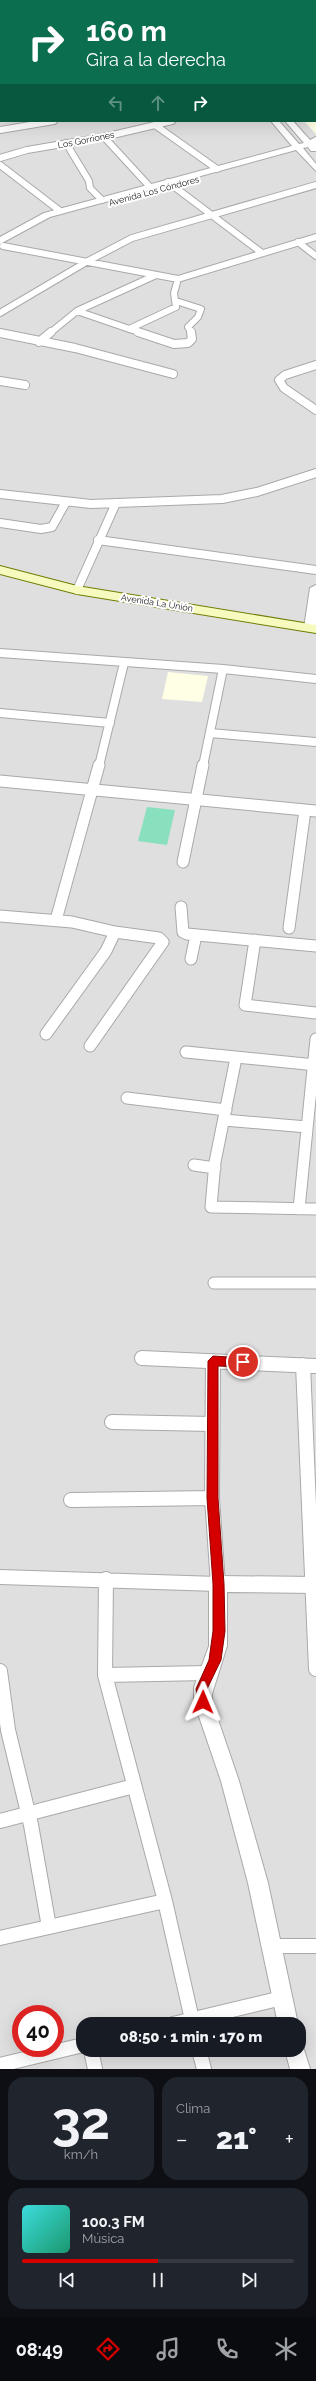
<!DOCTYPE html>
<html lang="es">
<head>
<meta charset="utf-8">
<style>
	body { margin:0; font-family:Raleway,sans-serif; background:#20242c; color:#f1f3f6; height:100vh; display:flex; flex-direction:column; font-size:15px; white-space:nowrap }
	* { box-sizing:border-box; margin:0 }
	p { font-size:13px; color:#9ea1a6 }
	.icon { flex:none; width:22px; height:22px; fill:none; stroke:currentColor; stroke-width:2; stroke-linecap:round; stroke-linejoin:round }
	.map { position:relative; height:2069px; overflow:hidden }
	.sheet { display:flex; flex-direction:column; gap:8px; padding:8px; background:#0d0f14; flex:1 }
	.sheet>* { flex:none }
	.banner { position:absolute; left:0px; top:0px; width:316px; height:122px; box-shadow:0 4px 16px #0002; background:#0b6e4f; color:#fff; overflow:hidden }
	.speed { position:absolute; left:12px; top:2005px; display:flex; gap:8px; font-size:20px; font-weight:700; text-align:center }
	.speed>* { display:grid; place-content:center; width:52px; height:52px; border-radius:50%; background:#171b24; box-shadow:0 4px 16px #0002; line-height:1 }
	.speed .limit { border:6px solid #d22; background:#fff; color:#111 }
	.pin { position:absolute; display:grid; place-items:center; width:34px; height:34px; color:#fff; margin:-17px; border:2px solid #fff; border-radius:50%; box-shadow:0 1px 4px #0007 }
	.me { position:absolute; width:44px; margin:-22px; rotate:1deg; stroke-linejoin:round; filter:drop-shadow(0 0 3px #0008) }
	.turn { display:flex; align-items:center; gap:14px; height:84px; padding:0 20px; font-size:18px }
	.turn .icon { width:52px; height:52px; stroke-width:2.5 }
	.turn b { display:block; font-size:28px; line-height:34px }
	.lanes { display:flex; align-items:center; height:38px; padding:0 20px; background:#0003; justify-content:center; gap:20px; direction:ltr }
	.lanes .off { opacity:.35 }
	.big { font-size:30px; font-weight:800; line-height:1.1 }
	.sheet .widget { flex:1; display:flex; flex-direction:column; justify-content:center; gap:6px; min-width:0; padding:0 14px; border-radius:16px; background:#20242c }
	.sheet .dial { align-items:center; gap:0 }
	.dial b { font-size:52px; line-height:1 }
	.song { display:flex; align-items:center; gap:12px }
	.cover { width:48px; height:48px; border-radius:6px; background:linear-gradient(135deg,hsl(180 70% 55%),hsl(160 70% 35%)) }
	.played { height:4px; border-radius:2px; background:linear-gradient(90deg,#d40000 50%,#363941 50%) }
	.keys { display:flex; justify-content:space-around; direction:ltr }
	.heat { display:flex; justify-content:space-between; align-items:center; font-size:22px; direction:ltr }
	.sheet .tiles { flex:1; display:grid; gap:8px; grid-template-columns:1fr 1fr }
	.widget:last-child { grid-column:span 2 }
	.trip { position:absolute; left:76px; top:2017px; width:230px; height:40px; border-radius:16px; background:#171b24; box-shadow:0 4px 16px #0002; font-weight:800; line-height:40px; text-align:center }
	.dock { display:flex; height:64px; justify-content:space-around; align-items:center; background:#090b0e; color:#9ea1a6 }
	.dock .icon { width:28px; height:28px }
	.dock .on { color:#d40000 }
	.dock b { font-size:18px; color:#f1f3f6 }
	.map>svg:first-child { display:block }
</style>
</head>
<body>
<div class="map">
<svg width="316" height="2069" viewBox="0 0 316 2069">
	<rect width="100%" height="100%" fill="#f2efe9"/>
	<!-- residential -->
	<path fill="#e0dfdf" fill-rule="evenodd" d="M0 0H316V2069H0ZM1 1H315V121H1ZM21 2014H55V2048H21ZM83 2024H299V2050H83Z"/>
	<!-- education -->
	<path fill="#ffffe5" d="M315 23H316V134L304 121H315Z
		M168 672 208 676 202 702 162 699Z"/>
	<!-- pitch -->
	<path fill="#88e0be" d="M147 807 175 810 167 845 138 841Z"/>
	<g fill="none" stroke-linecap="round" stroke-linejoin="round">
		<!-- minor-far3 casing -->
		<g stroke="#a9a9a9" stroke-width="8">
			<path id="minor-far3" d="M155 125 217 169
				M0 130 54 121
				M104 137 150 187
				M66 143 89 181 90 188 102 200
				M0 158 27 150 104 137 172 121
				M0 165 60 211
				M168 182 262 253
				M298 242 316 256
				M3 246 178 279 316 237
				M176 301 201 309 198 317 188 327 192 333
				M77 311 141 333
				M0 313 88 261 132 238 316 185
				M129 329 176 307 174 293 178 279
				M50 333 77 311 156 275"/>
		</g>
		<!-- minor-far2 casing -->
		<g stroke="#a9a9a9" stroke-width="10">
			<path id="minor-far2" d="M138 332 174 344 188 343 192 339 191 332
				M0 333 75 348 173 374
				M39 342 51 332
				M316 365 285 375 279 380 284 388 316 410
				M0 381 25 385
				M0 494 91 504 222 499 257 492 316 473
				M0 523 41 529 52 527 66 502
				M98 540 316 570
				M77 590 116 503
				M0 653 223 669 316 679
				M0 713 110 723
				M210 733 316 742
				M99 766 124 663
				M203 766 223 669"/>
		</g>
		<!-- minor-far1 casing -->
		<g stroke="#a9a9a9" stroke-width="13">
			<path id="minor-far1" d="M0 781 316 811
				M183 862 203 765
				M181 907 183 932 187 934 316 946
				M0 916 72 922 115 932 106 951 46 1034
				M56 920 99 765
				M289 928 305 810
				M255 940 245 1005 316 1013
				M191 959 196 935
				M90 1046 163 942 159 938 115 932
				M186 1052 316 1065
				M236 1058 215 1162 211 1207 316 1209
				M127 1098 226 1110
				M224 1120 307 1127
				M194 1165 215 1168
				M299 1209 316 1039
				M214 1283H316"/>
		</g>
		<!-- minor casing -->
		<g stroke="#a9a9a9" stroke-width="16">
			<path id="minor" d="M142 1358 316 1366
				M303 1365 316 1669
				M112 1422 212 1424
				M71 1500 212 1498
				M0 1577 218 1584 212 1498 213 1361
				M106 1579 105 1675 165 1901 193 2024
				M0 1671 8 1730 31 1825 49 1927
				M105 1675 207 1673
				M0 1821 134 1786
				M0 1938 165 1901
				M273 1946H316
				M173 2024 282 1998
				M91 2050 95 2069
				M199 2050 204 2069
				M0 2065 83 2045"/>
		</g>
		<!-- tertiary casing -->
		<g stroke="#a9a9a9" stroke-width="2">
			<path id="tertiary" d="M176 0H184L185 1H177Z
				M271 121H279L299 144 304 143 285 121H293L310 140 316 137V151H311L308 147 303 148 316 164V171L296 150 50 217 0 244V237L44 213 292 146Z
				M316 585V626L314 630 310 631 304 628 310 588Z
				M218 1576 316 1577V1593L227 1592V1646L212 1694V1702L239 1781 268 1883 298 2024H278L248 1883 221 1781 194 1702V1687L209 1646V1584L212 1578Z
				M299 2041 302 2043 310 2069H290L285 2050H299Z"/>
		</g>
		<!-- secondary casing -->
		<g stroke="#707d05" stroke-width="2">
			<path id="secondary" d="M0 566 77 586 316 625V633L77 594 0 574Z"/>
		</g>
		<!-- minor-far3 -->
		<use href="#minor-far3" stroke="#fff" stroke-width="6"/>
		<!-- minor-far2 -->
		<use href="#minor-far2" stroke="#fff" stroke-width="8"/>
		<!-- minor-far1 -->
		<use href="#minor-far1" stroke="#fff" stroke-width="11"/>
		<!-- minor -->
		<use href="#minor" stroke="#fff" stroke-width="14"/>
		<!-- tertiary -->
		<use href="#tertiary" fill="#fff" fill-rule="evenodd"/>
		<!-- secondary -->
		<use href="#secondary" fill="#f7fabf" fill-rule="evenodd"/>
	</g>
	<!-- route -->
	<path fill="#d40000" stroke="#8a0000" d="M213 1356 243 1358 248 1362 243 1367 218 1366V1498L224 1584 225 1631 221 1660 207 1689 209 1702 207 1706 203 1708 199 1706 196 1689 209 1660 213 1631V1584L207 1498 208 1361Z"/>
	<g text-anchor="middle" stroke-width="4" stroke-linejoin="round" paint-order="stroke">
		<!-- far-street labels -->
		<g font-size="9" fill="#222" stroke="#fff">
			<text transform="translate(86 140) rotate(-11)" y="3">Los Gorriones</text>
			<text transform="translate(154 191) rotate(-15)" y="3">Avenida Los Cóndores</text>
			<text transform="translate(157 603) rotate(9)" y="3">Avenida La Unión</text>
		</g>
	</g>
</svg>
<div class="speed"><div class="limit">40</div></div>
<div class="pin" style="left:243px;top:1362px;background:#d93025"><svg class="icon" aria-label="arrive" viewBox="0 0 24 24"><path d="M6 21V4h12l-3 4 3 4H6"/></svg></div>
<svg class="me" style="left:203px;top:1702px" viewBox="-20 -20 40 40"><path d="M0-17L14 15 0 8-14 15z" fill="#d40000" stroke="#fff" stroke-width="4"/></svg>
<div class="trip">08:50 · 1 min · 170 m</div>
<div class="banner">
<div class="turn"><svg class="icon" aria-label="right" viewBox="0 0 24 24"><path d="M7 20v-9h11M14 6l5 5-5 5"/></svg><div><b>160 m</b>Gira a la derecha</div></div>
<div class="lanes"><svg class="icon off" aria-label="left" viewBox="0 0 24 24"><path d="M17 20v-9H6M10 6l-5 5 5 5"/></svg><svg class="icon off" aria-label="ahead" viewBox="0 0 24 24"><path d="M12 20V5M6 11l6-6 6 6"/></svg><svg class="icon" aria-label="right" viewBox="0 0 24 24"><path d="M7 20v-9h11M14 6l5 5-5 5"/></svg></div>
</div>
</div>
<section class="sheet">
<div class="tiles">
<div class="widget dial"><b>32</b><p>km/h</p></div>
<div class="widget"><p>Clima</p>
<div class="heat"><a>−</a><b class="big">21°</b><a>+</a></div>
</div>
<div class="widget">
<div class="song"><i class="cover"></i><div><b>100.3 FM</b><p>Música</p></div></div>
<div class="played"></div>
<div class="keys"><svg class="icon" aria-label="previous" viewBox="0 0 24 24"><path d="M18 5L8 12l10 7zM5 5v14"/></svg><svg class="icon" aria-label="pause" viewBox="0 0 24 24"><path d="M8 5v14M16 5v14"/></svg><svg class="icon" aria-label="next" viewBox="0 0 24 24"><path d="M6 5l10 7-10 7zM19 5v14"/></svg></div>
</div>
</div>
</section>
<nav class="dock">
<b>08:49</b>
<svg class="icon on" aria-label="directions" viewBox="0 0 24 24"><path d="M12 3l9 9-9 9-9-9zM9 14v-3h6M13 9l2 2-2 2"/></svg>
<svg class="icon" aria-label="music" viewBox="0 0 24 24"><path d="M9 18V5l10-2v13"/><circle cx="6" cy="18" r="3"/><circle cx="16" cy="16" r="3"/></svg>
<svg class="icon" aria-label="phone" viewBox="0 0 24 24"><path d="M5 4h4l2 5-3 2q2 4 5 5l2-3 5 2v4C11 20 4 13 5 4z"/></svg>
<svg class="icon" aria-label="climate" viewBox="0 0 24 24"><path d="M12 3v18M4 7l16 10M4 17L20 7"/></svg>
</nav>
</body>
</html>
